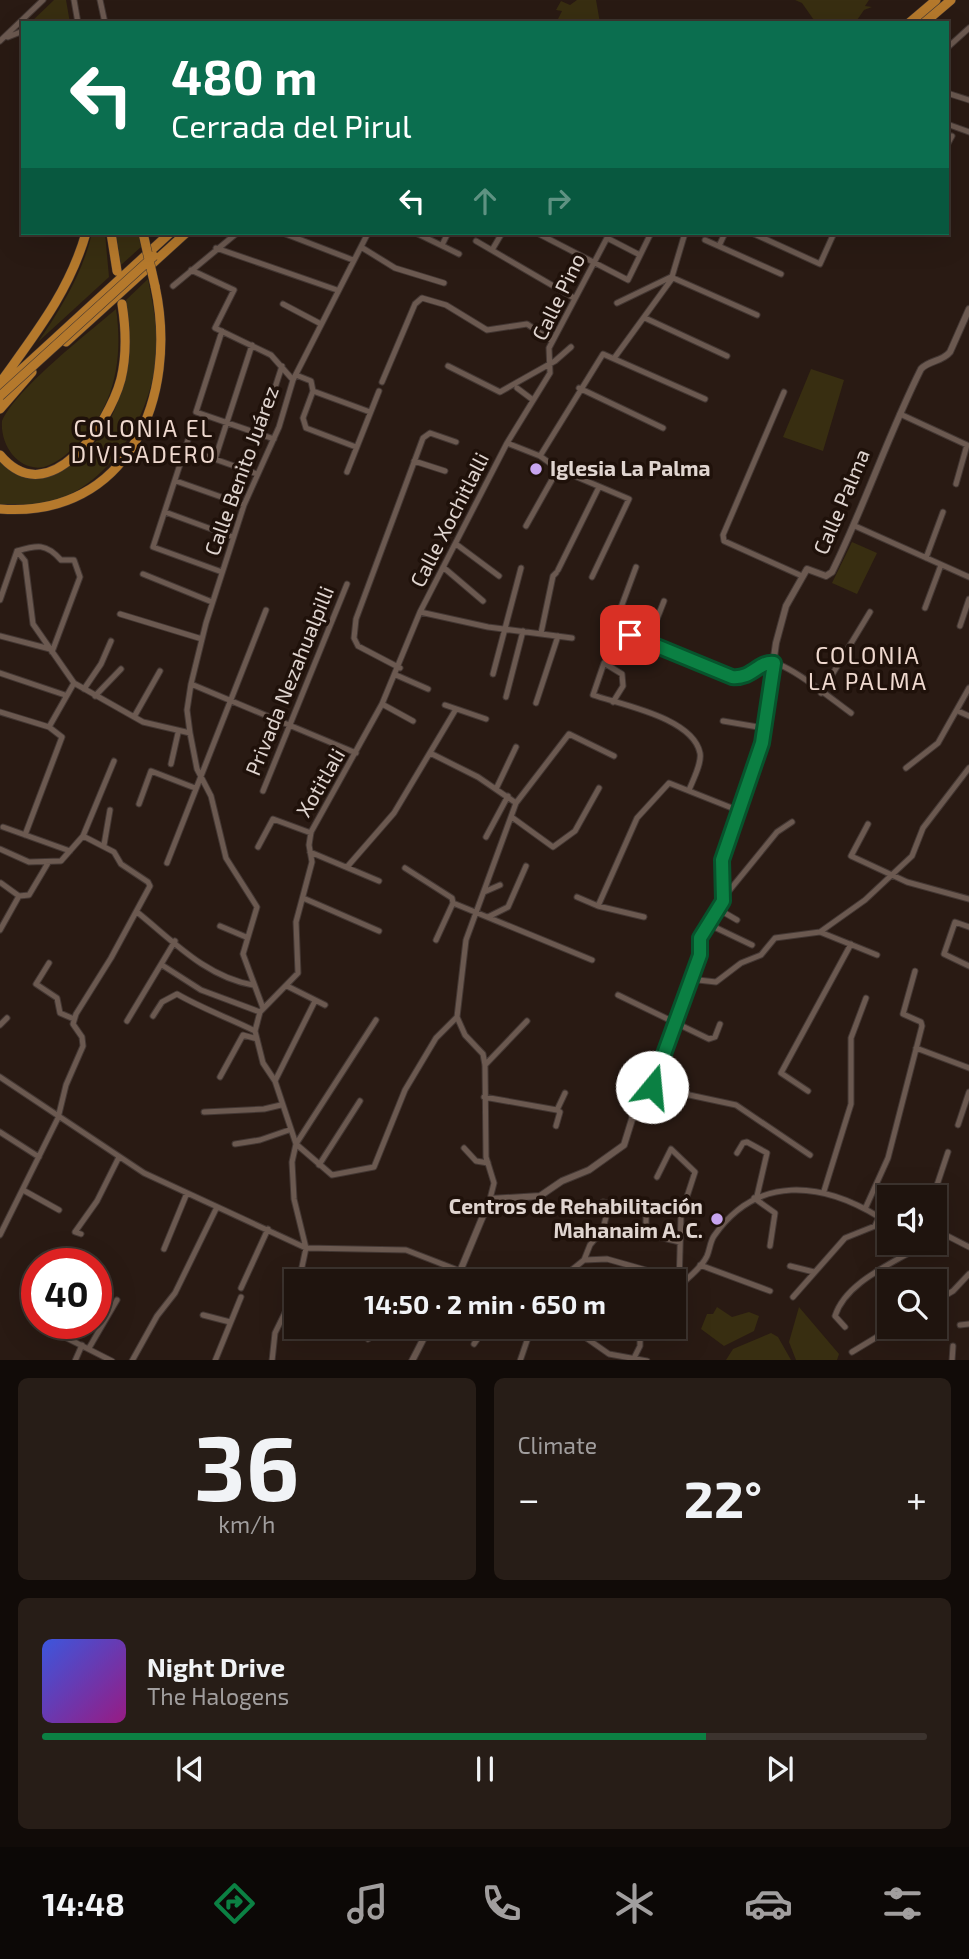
<!DOCTYPE html>
<html lang="en">
<head>
<meta charset="utf-8">
<style>
	body { margin:0; font-family:"Exo 2",sans-serif; background:#271d17; color:#f1f3f6; height:100vh; display:flex; flex-direction:column; font-size:26px; white-space:nowrap }
	* { box-sizing:border-box; margin:0 }
	p { font-size:23px; color:#a19e9e }
	.icon { flex:none; width:38px; height:38px; fill:none; stroke:currentColor; stroke-width:2; stroke-linecap:round; stroke-linejoin:round }
	.map { position:relative; height:1360px; overflow:hidden }
	.panel { display:flex; flex-direction:column; gap:18px; padding:18px; background:#110b08; flex:1 }
	.panel>* { flex:none }
	.banner { position:absolute; left:21px; top:21px; width:928px; height:214px; border-radius:0px; box-shadow:0 7px 28px #0002,0 0 0 2px #3c332e; background:#0b6e4f; color:#fff; overflow:hidden }
	.controls { position:absolute; left:877px; top:1185px; display:grid; gap:14px }
	.controls a { display:grid; place-items:center; width:70px; height:70px; border-radius:0px; background:#1f140e; box-shadow:0 7px 28px #0002,0 0 0 2px #3c332e; font-size:35px }
	.speed { position:absolute; left:21px; top:1248px; display:flex; gap:14px; font-size:35px; font-weight:700; text-align:center }
	.speed>* { display:grid; place-content:center; width:91px; height:91px; border-radius:50%; background:#1f140e; box-shadow:0 7px 28px #0002,0 0 0 2px #3c332e; line-height:1 }
	.speed .limit { border:10px solid #d22; background:#fff; color:#111 }
	.pin { position:absolute; display:grid; place-items:center; width:60px; height:60px; color:#fff; margin:-30px; border-radius:14px; box-shadow:0 4px 10px #0006 }
	.me { position:absolute; width:77px; margin:-38px; rotate:17deg; stroke-linejoin:round; filter:drop-shadow(0 0 5px #0008) }
	.turn { display:flex; align-items:center; gap:24px; height:147px; padding:0 35px; font-size:32px }
	.turn .icon { width:91px; height:91px; stroke-width:2.5 }
	.turn b { display:block; font-size:49px; line-height:60px }
	.lanes { display:flex; align-items:center; height:66px; padding:0 35px; background:#0003; justify-content:center; gap:35px; direction:ltr }
	.lanes .off { opacity:.35 }
	.big { font-size:52px; font-weight:700; line-height:1.1 }
	.panel .card { flex:1; display:flex; flex-direction:column; justify-content:center; gap:10px; min-width:0; padding:0 24px; border-radius:10px; background:#271d17 }
	.panel .dial { align-items:center; gap:0 }
	.dial b { font-size:91px; line-height:1 }
	.song { display:flex; align-items:center; gap:21px }
	.cover { width:84px; height:84px; border-radius:10px; background:linear-gradient(135deg,hsl(230 70% 55%),hsl(310 70% 35%)) }
	.played { height:7px; border-radius:4px; background:linear-gradient(90deg,#0b8043 75%,#3c332e 75%) }
	.keys { display:flex; justify-content:space-around; direction:ltr }
	.heat { display:flex; justify-content:space-between; align-items:center; font-size:38px; direction:ltr }
	.panel .tiles { flex:1; display:grid; gap:18px; grid-template-columns:1fr 1fr }
	.card:last-child { grid-column:span 2 }
	.trip { position:absolute; left:284px; top:1269px; width:402px; height:70px; border-radius:0px; background:#1f140e; box-shadow:0 7px 28px #0002,0 0 0 2px #3c332e; font-weight:700; line-height:70px; text-align:center }
	.menu { display:flex; height:112px; justify-content:space-around; align-items:center; background:#0c0806; color:#a19e9e }
	.menu .icon { width:49px; height:49px }
	.menu .selected { color:#0b8043 }
	.menu b { font-size:32px; color:#f1f3f6 }
	.map>svg:first-child { display:block }
</style>
</head>
<body>
<div class="map">
<svg width="969" height="1361" viewBox="0 0 969 1361">
	<rect width="100%" height="100%" fill="#291a13"/>
	<!-- green -->
	<path fill="#382e11" d="M54 0H66L70 23H30Z
		M577 0H596L600 23H556L562 11 556 10 561 1 570 5Z
		M795 0H869L865 6 872 7 864 10 855 23H816L802 3Z
		M92 233H105L109 277 38 342C61 309 83 272 92 233Z
		M116 233H138L141 247 121 265Z
		M148 279C153 306 159 332 156 359 150 416 111 483 54 501 37 506 17 504 0 504V457L3 462 48 475C120 449 135 367 126 300Z
		M116 309C124 362 113 414 71 450 64 457 54 464 44 467 20 472 0 447 2 421 16 389 87 334 116 309Z
		M811 369 844 380 823 451 783 437Z
		M852 542 877 553 857 594 832 583Z
		M717 1307 732 1317 749 1312 759 1316 754 1331 724 1346 701 1329 707 1314H713Z
		M799 1307 839 1354 837 1360H796L789 1342Z
		M771 1333 778 1337 791 1360H726L733 1349Z"/>
	<g fill="none" stroke-linecap="round" stroke-linejoin="round">
		<!-- minor casing -->
		<g stroke="#433733" stroke-width="7">
			<path id="minor" d="M74 0 78 23
				M100 0 105 23
				M8 37 23 31
				M0 41 43 0
				M947 48 969 28
				M947 93 969 100
				M947 124 969 132
				M947 145 952 136
				M283 233 353 260
				M416 233 459 254
				M537 233 628 280 651 233
				M752 233 820 264 834 233
				M705 240 781 274
				M476 241 574 298
				M442 245 448 233
				M719 246 725 233
				M361 247 395 268 444 283
				M216 248 337 290
				M492 250 502 233
				M191 270 234 290 215 328 271 355 293 380
				M173 286 237 233
				M617 303 671 277 757 315
				M283 304 321 324
				M645 318 727 356
				M222 331 196 412 274 439
				M615 357 671 280 685 233
				M448 366 500 392 555 361 571 347
				M296 375 311 381 313 391
				M382 382 415 304 422 298 446 305 487 330 527 324 552 341
				M517 388 533 400
				M579 388 663 428
				M313 391 303 418 306 428 356 447
				M313 391 370 412
				M784 392 723 535 724 541 802 576
				M900 414 967 445 956 484
				M260 434 282 366
				M188 440 153 547 222 572
				M507 443 540 456 558 469 629 499 592 577
				M186 449 257 474
				M540 456 603 354 705 399
				M215 459 252 345
				M414 461 445 471
				M347 472 379 391
				M176 481 244 505
				M165 512 233 537
				M526 526 558 469
				M855 526 969 577
				M456 544 499 576
				M17 551C37 545 46 543 61 560H74L80 577 52 652
				M926 558 943 512
				M443 567 483 601
				M636 567 613 629 732 677C753 679 753 665 766 662 783 658 835 702 851 713
				M558 570 599 487
				M143 574 212 602
				M0 600 17 551 25 561 33 624 74 683 143 722 190 733 197 769 211 796 226 858 257 907 243 954 263 1008
				M925 608 941 565
				M420 612 488 627 572 638
				M120 614 202 639
				M960 626 969 599
				M541 633 553 576 556 573
				M0 636 50 649
				M648 642 664 601
				M400 668 358 646 354 638 356 619 423 438 430 433 456 442
				M0 673 65 695
				M493 674 521 568
				M396 675 428 689
				M191 684 356 753
				M84 689 101 664 111 641
				M821 693 870 612
				M95 696 121 669
				M506 697 523 631
				M613 702 623 686 622 674 604 663 593 695C622 705 693 718 700 753 702 763 693 780 689 790
				M536 703 558 636
				M382 704 413 721
				M445 705 486 719
				M958 711 969 716
				M0 712 49 727 62 737 25 835
				M134 717 160 671
				M723 721 764 728
				M49 727 74 683
				M190 733 187 710 191 684 206 623 244 505 279 427 293 380 368 233
				M430 753 478 777 516 803
				M171 764 178 733
				M906 768 938 743 969 688
				M496 789 516 747
				M263 791 347 584
				M139 804 151 771 195 788
				M513 818 553 847 575 831 599 788
				M868 824 851 856 907 882 969 899
				M3 827 70 851
				M486 837 508 796
				M104 845 110 810
				M258 847 273 819 311 833
				M0 849 29 862 61 861 83 836 114 761
				M310 852 379 881
				M167 863 266 610
				M347 867 394 813 456 709
				M405 868 452 898 453 903 592 960
				M1 883 19 896
				M484 892 500 885
				M577 897 598 906 644 917
				M724 897 777 832 792 822
				M303 898 379 931
				M598 906 637 818 669 783 737 810
				M718 909 737 920
				M137 912C173 941 206 977 253 985
				M488 917 508 907 526 866
				M708 924 752 945
				M220 926 246 937
				M969 927 955 922 944 954 969 966
				M0 930 19 896 29 895 48 863
				M820 932 877 955
				M436 940 453 903
				M49 963 36 984 57 998 60 1013 74 1019
				M162 965 201 990 260 1012
				M689 979 716 982 741 963 761 955 775 938 820 932 865 900 912 856 923 828 969 768
				M287 986 325 1005
				M618 995 709 1039 715 1037 720 1024
				M153 1016 162 1002 177 994C203 1009 229 1018 255 1031
				M376 1020 296 1144 332 1175 374 1167 405 1090 436 1038 457 1017
				M127 1021 175 941
				M0 1025 7 1018
				M916 1048 969 1068
				M485 1065 527 1021
				M0 1077 144 1173 306 1248 406 1250 486 1281
				M220 1077 243 1035 257 1039
				M275 1081 315 1001
				M652 1087 736 1105 810 1155
				M808 1091 781 1073 851 944
				M484 1097 557 1110 560 1112 556 1126
				M557 1110 565 1093
				M204 1112 264 1109 281 1105
				M958 1125 969 1092
				M0 1132 39 1157
				M235 1144 260 1140 289 1130
				M464 1148 476 1161 488 1163
				M737 1153 743 1143 747 1142 767 1153 757 1196
				M319 1165 360 1101
				M657 1177 671 1149 695 1172 681 1215 679 1286
				M23 1190 59 1210
				M824 1191 851 1104V1038L866 998
				M933 1197 948 1152
				M754 1198 775 1213 770 1246
				M490 1199 494 1183 486 1157 485 1065 483 1054 465 1035 457 1017 466 940 516 803 569 734 614 756
				M646 1203V1234L680 1242
				M865 1209 888 1158 922 1026 921 1022 903 1014 915 971
				M934 1229 969 1247
				M81 1234 75 1232 97 1201 119 1157
				M0 1235 58 1118 66 1085 83 1046 82 1037 73 1024 76 1014 111 958 150 886 148 882 121 864 114 852 83 836
				M164 1249 187 1193
				M584 1260 607 1259 653 1272
				M68 1264 70 1260
				M700 1265 770 1291
				M790 1266 814 1272
				M881 1270 889 1281
				M299 1281 306 1248 294 1199 292 1162 296 1144 275 1081 263 1063 255 1031 260 1012 298 973 296 922 312 862 309 845 311 832 382 704 420 612 507 443 550 373 549 348 607 238 638 254
				M558 1281 584 1260 590 1245 603 1229 606 1217 603 1202 620 1206
				M241 1288 268 1229
				M674 1291C684 1281 701 1269 707 1256 710 1249 710 1242 714 1236 757 1174 822 1182 879 1217L889 1208
				M793 1297 845 1238 875 1226 879 1217
				M934 1302 953 1291 969 1274
				M203 1315 230 1322
				M37 1323 112 1361
				M960 1325 969 1324
				M569 1326 609 1354 647 1361
				M845 1327 835 1316C845 1284 887 1266 914 1250L918 1242
				M368 1339 373 1336 426 1333
				M474 1344 486 1326
				M89 1348 117 1300
				M852 1352 895 1326
				M635 1356 640 1346V1326
				M75 1361 82 1345
				M132 1361 157 1316 175 1293 217 1207
				M215 1361 241 1297
				M272 1361 275 1333 296 1290
				M520 1361 532 1326
				M952 1361 953 1346"/>
		</g>
		<!-- tertiary casing -->
		<g stroke="#433733" stroke-width="8">
			<path id="tertiary" d="M456 1281 490 1199 540 1196 562 1181 589 1170 624 1145 633 1116 652 1087 682 997 700 955V938L723 901 722 860 762 743 776 643 786 606 807 569 826 576 832 572C865 505 888 435 921 369 929 360 942 362 950 352L969 309
				M412 1361 430 1326"/>
		</g>
		<!-- motorway casing -->
		<g stroke="#433733" stroke-width="10">
			<path id="motorway" d="M909 23 936 0
				M924 23 951 0
				M111 233 117 271
				M66 342 186 233
				M0 383C35 334 69 292 86 233
				M0 389 170 233
				M0 402 17 387
				M0 409 32 372
				M0 455C49 514 109 424 121 379 127 354 126 329 122 304
				M0 509C129 519 179 396 155 286"/>
		</g>
		<!-- minor -->
		<use href="#minor" stroke="#6b5950" stroke-width="5"/>
		<!-- tertiary -->
		<use href="#tertiary" stroke="#6b5950" stroke-width="6"/>
		<!-- motorway -->
		<use href="#motorway" stroke="#b5792c" stroke-width="9"/>
		<!-- motorway-bridge casing -->
		<g stroke="#433733" stroke-width="10" stroke-linecap="butt">
			<path id="motorway-bridge" d="M143 233 155 286
				M0 396 154 256"/>
		</g>
		<!-- motorway-bridge -->
		<use href="#motorway-bridge" stroke="#b5792c" stroke-width="9"/>
	</g>
	<g fill="none" stroke-linecap="round" stroke-linejoin="round">
		<!-- route casing -->
		<g stroke="#07532c" stroke-width="18">
			<path id="route" d="M630 635 732 677C753 679 758 661 774 663L762 743 722 860 723 901 700 938V955L652 1087"/>
		</g>
		<!-- route -->
		<use href="#route" stroke="#0b8043" stroke-width="12"/>
	</g>
	<!-- markers -->
	<g fill="#c8a5ef" stroke="#1f110a" stroke-width="2.5">
		<circle cx="536" cy="469" r="7"/>
		<circle cx="717" cy="1219" r="7"/>
	</g>
	<g text-anchor="middle" stroke-width="7" stroke-linejoin="round" paint-order="stroke">
		<!-- street labels -->
		<g font-size="21" fill="#e0d5d0" stroke="#1f110a">
			<text transform="translate(559 297) rotate(-64)" y="7">Calle Pino</text>
			<text transform="translate(242 471) rotate(-70)" y="7">Calle Benito Juárez</text>
			<text transform="translate(842 502) rotate(-67)" y="7">Calle Palma</text>
			<text transform="translate(450 520) rotate(-63)" y="7">Calle Xochitlalli</text>
			<text transform="translate(290 681) rotate(-68)" y="7">Privada Nezahualpilli</text>
			<text transform="translate(321 783) rotate(-60)" y="7">Xotitlali</text>
		</g>
		<!-- poi labels -->
		<g font-size="21" font-weight="bold" fill="#e0d5d0" stroke="#1f110a" text-anchor="start">
			<text x="550" y="476">Iglesia La Palma</text>
			<text x="703" y="1214" text-anchor="end">Centros de Rehabilitación<tspan x="703" dy="24">Mahanaim A. C.</tspan></text>
		</g>
		<!-- neighbourhood labels -->
		<g font-size="23" letter-spacing="2" fill="#efd9cf" stroke="#1f110a">
			<text x="144" y="437">COLONIA EL<tspan x="144" dy="26">DIVISADERO</tspan></text>
			<text x="868" y="664">COLONIA<tspan x="868" dy="26">LA PALMA</tspan></text>
		</g>
	</g>
</svg>
<div class="controls">
<a><svg class="icon" aria-label="sound" viewBox="0 0 24 24"><path d="M4 9h4l5-4v14l-5-4H4zM17 9q2 3 0 6"/></svg></a>
<a><svg class="icon" aria-label="search" viewBox="0 0 24 24"><circle cx="10" cy="10" r="6"/><path d="M15 15l6 6"/></svg></a>
</div>
<div class="speed"><div class="limit">40</div></div>
<div class="pin" style="left:630px;top:635px;background:#d93025"><svg class="icon" aria-label="arrive" viewBox="0 0 24 24"><path d="M6 21V4h12l-3 4 3 4H6"/></svg></div>
<svg class="me" style="left:652px;top:1087px" viewBox="-20 -20 40 40"><circle r="19" fill="#fff"/><path d="M0-13L10 11 0 6-10 11z" fill="#0b8043"/></svg>
<div class="trip">14:50 · 2 min · 650 m</div>
<div class="banner">
<div class="turn"><svg class="icon" aria-label="left" viewBox="0 0 24 24"><path d="M17 20v-9H6M10 6l-5 5 5 5"/></svg><div><b>480 m</b>Cerrada del Pirul</div></div>
<div class="lanes"><svg class="icon" aria-label="left" viewBox="0 0 24 24"><path d="M17 20v-9H6M10 6l-5 5 5 5"/></svg><svg class="icon off" aria-label="ahead" viewBox="0 0 24 24"><path d="M12 20V5M6 11l6-6 6 6"/></svg><svg class="icon off" aria-label="right" viewBox="0 0 24 24"><path d="M7 20v-9h11M14 6l5 5-5 5"/></svg></div>
</div>
</div>
<section class="panel">
<div class="tiles">
<div class="card dial"><b>36</b><p>km/h</p></div>
<div class="card"><p>Climate</p>
<div class="heat"><a>−</a><b class="big">22°</b><a>+</a></div>
</div>
<div class="card">
<div class="song"><i class="cover"></i><div><b>Night Drive</b><p>The Halogens</p></div></div>
<div class="played"></div>
<div class="keys"><svg class="icon" aria-label="previous" viewBox="0 0 24 24"><path d="M18 5L8 12l10 7zM5 5v14"/></svg><svg class="icon" aria-label="pause" viewBox="0 0 24 24"><path d="M8 5v14M16 5v14"/></svg><svg class="icon" aria-label="next" viewBox="0 0 24 24"><path d="M6 5l10 7-10 7zM19 5v14"/></svg></div>
</div>
</div>
</section>
<nav class="menu">
<b>14:48</b>
<svg class="icon selected" aria-label="directions" viewBox="0 0 24 24"><path d="M12 3l9 9-9 9-9-9zM9 14v-3h6M13 9l2 2-2 2"/></svg>
<svg class="icon" aria-label="music" viewBox="0 0 24 24"><path d="M9 18V5l10-2v13"/><circle cx="6" cy="18" r="3"/><circle cx="16" cy="16" r="3"/></svg>
<svg class="icon" aria-label="phone" viewBox="0 0 24 24"><path d="M5 4h4l2 5-3 2q2 4 5 5l2-3 5 2v4C11 20 4 13 5 4z"/></svg>
<svg class="icon" aria-label="climate" viewBox="0 0 24 24"><path d="M12 3v18M4 7l16 10M4 17L20 7"/></svg>
<svg class="icon" aria-label="car" viewBox="0 0 24 24"><path d="M5 17H2v-5l4-1 3-4h7l3 4 3 1v5h-3M9 17h6M6 11h13"/><circle cx="7" cy="17" r="2"/><circle cx="17" cy="17" r="2"/></svg>
<svg class="icon" aria-label="filters" viewBox="0 0 24 24"><path d="M4 7h16M4 17h16"/><circle cx="9" cy="7" r="2"/><circle cx="15" cy="17" r="2"/></svg>
</nav>
</body>
</html>
